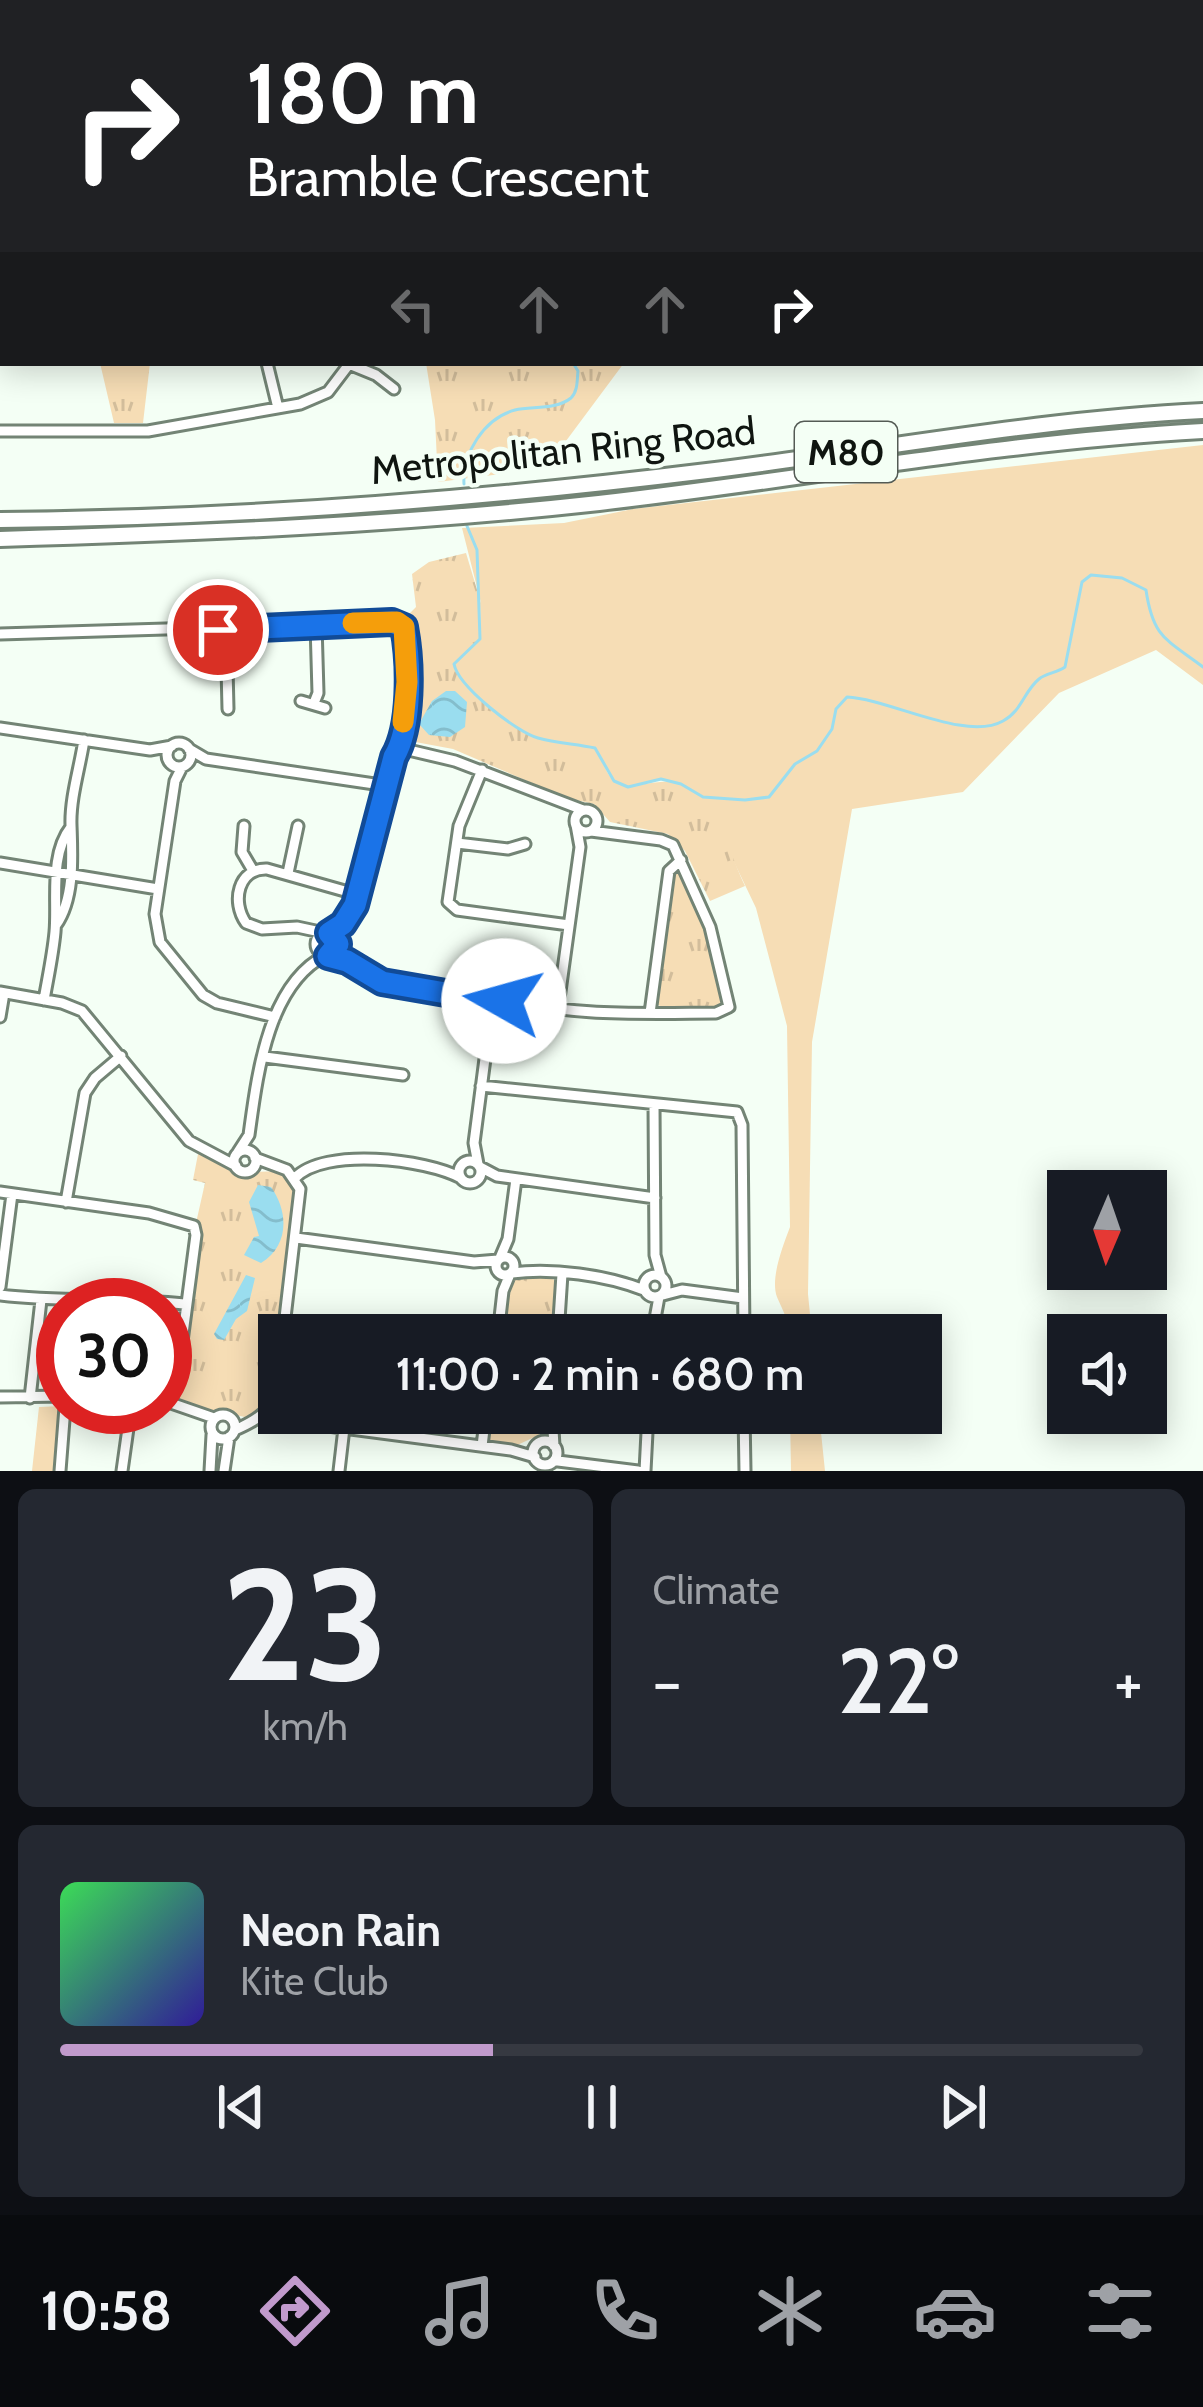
<!DOCTYPE html>
<html lang="en">
<head>
<meta charset="utf-8">
<style>
	body { margin:0; font-family:Cabin,sans-serif; background:#242831; color:#f1f3f6; height:100vh; display:flex; flex-direction:column; font-size:45px; white-space:nowrap }
	* { box-sizing:border-box; margin:0 }
	p { font-size:39px; color:#9ea1a6 }
	.icon { flex:none; width:66px; height:66px; fill:none; stroke:currentColor; stroke-width:2; stroke-linecap:round; stroke-linejoin:round }
	.map { position:relative; height:1471px; overflow:hidden }
	.panel { display:flex; flex-direction:column; gap:18px; padding:18px; background:#0d0f14; flex:1 }
	.panel>* { flex:none }
	.guide { position:absolute; left:0px; top:0px; width:1203px; height:366px; box-shadow:0 6px 30px #0003; background:#202124; color:#fff; overflow:hidden }
	.needle { width:78px; rotate:182deg }
	.buttons { position:absolute; left:1047px; top:1170px; display:grid; gap:24px }
	.buttons a { display:grid; place-items:center; width:120px; height:120px; border-radius:0px; background:#171b24; box-shadow:0 6px 30px #0003; font-size:60px }
	.speed { position:absolute; left:36px; top:1278px; display:flex; gap:24px; font-size:60px; font-weight:700; text-align:center }
	.speed>* { display:grid; place-content:center; width:156px; height:156px; border-radius:50%; background:#171b24; box-shadow:0 6px 30px #0003; line-height:1 }
	.speed .limit { border:18px solid #d22; background:#fff; color:#111 }
	.pin { position:absolute; display:grid; place-items:center; width:102px; height:102px; color:#fff; margin:-51px; border:6px solid #fff; border-radius:50%; box-shadow:0 3px 12px #0007 }
	.me { position:absolute; width:132px; margin:-66px; rotate:277deg; stroke-linejoin:round; filter:drop-shadow(0 0 9px #0008) }
	.turn { display:flex; align-items:center; gap:42px; height:252px; padding:0 48px; font-size:54px }
	.turn .icon { width:156px; height:156px; stroke-width:2.5 }
	.turn b { display:block; font-size:84px; line-height:102px }
	.lanes { display:flex; align-items:center; height:114px; padding:0 48px; background:#0003; justify-content:center; gap:60px; direction:ltr }
	.lanes .off { opacity:.35 }
	.big { font-size:90px; font-weight:600; line-height:1.1 }
	.panel .tile { flex:1; display:flex; flex-direction:column; justify-content:center; gap:18px; min-width:0; padding:0 42px; border-radius:18px; background:#242831 }
	.panel .dial { align-items:center; gap:0 }
	.dial b { font-size:156px; line-height:1 }
	.song { display:flex; align-items:center; gap:36px }
	.cover { width:144px; height:144px; border-radius:18px; background:linear-gradient(135deg,hsl(130 70% 55%),hsl(250 70% 35%)) }
	.played { height:12px; border-radius:6px; background:linear-gradient(90deg,#c19acc 40%,#363941 40%) }
	.keys { display:flex; justify-content:space-around; direction:ltr }
	.heat { display:flex; justify-content:space-between; align-items:center; font-size:66px; direction:ltr }
	.panel .tiles { flex:1; display:grid; gap:18px; grid-template-columns:1fr 1fr }
	.tile:last-child { grid-column:span 2 }
	.trip { position:absolute; left:258px; top:1314px; width:684px; height:120px; border-radius:0px; background:#171b24; box-shadow:0 6px 30px #0003; font-weight:600; line-height:120px; text-align:center }
	.menu { display:flex; height:192px; justify-content:space-around; align-items:center; background:#090b0e; color:#9ea1a6 }
	.menu .icon { width:84px; height:84px }
	.menu .on { color:#c19acc }
	.menu b { font-size:54px; color:#f1f3f6 }
	.map>svg:first-child { display:block }
</style>
</head>
<body>
<div class="map">
<svg width="1203" height="1471" viewBox="0 0 1203 1471">
	<defs>
		<pattern id="park-tufts" width="24" height="20" patternUnits="userSpaceOnUse" patternTransform="scale(3)"><rect width="24" height="20" fill="#f6ddb5"/><path d="M3 7l-1-3M5 7V3M7 7l1-3M15 17l-1-3M17 17v-4M19 17l1-3" fill="none" stroke="#d2bd9b"/></pattern>
		<pattern id="water-waves" width="16" height="10" patternUnits="userSpaceOnUse" patternTransform="scale(3)"><rect width="16" height="10" fill="#9addef"/><path d="M0 5q4-4 8 0t8 0" fill="none" stroke="#84bdcc"/></pattern>
	</defs>
	<rect width="100%" height="100%" fill="#f4fff5"/>
	<!-- green -->
	<path fill="#f6ddb5" d="M1203 445V685L1156 650 1059 693 963 792 852 809 812 1042 808 1294 812 1335H789C788 1318 783 1311 777 1297 770 1278 783 1246 790 1227L787 1026 756 908 703 797 681 784 661 779 628 787 614 781 595 748C576 745 556 743 538 738 516 732 458 686 454 664L480 638 481 603 462 528 564 523 633 509Z
		M63 1406 55 1471H32L39 1407Z
		M790 1413H819L825 1471H791Z"/>
	<!-- park -->
	<path fill="url(#park-tufts)" d="M100 363H150L143 423H114Z
		M426 363H624L563 445 501 474 438 482 435 420Z
		M466 553 481 603 480 639 454 664C458 688 508 723 529 735 547 744 575 744 595 748 602 757 605 773 614 781 634 797 675 763 704 798 720 818 733 861 745 886L710 901 685 851 668 834 610 822 594 804 567 798 453 749 410 741 413 627 406 617 416 607 412 574 429 562Z
		M677 867 707 929 725 1003C710 1013 670 1014 655 1003L673 870Z
		M198 1154 230 1165 240 1173C266 1173 288 1163 297 1196L271 1391 265 1409 250 1418 225 1413 211 1415 175 1398 196 1223 205 1183 193 1180Z
		M523 1273 556 1280 553 1335H501C504 1312 500 1283 523 1273Z
		M489 1413H549L539 1435 513 1447 492 1443 486 1437Z"/>
	<!-- water -->
	<path fill="url(#water-waves)" d="M446 691H455L467 702 465 727 450 737 429 735 419 724 432 701Z
		M258 1185 271 1187C289 1212 289 1246 261 1263L244 1255 254 1237 259 1236 249 1202Z
		M246 1275 255 1278 247 1311 236 1319 224 1340 217 1339 214 1334Z"/>
	<g fill="none" stroke-linecap="round" stroke-linejoin="round">
		<!-- stream -->
		<path stroke="#9addef" stroke-width="3" d="M177 3V0
			M464 484C462 454 484 418 515 410 532 406 556 410 571 398 578 391 577 380 578 371L573 363
			M467 526 477 550 480 639 454 664C458 686 516 732 538 738 556 743 576 744 595 748L614 781 628 787 661 779 681 784 703 797 745 800 769 797 795 764 817 751 832 729 836 709 847 697C890 699 966 742 1003 721 1022 711 1024 691 1039 679 1046 673 1057 673 1065 667L1082 582 1091 575 1122 578 1146 590C1153 638 1166 639 1203 667"/>
		<!-- minor casing -->
		<g stroke="#738475" stroke-width="15">
			<path id="minor" d="M280 0V3
				M818 0 819 3
				M918 0 919 3
				M366 3 367 0
				M616 3V0
				M713 3V0
				M1022 3 1023 0
				M1150 3 1152 0
				M1200 50 1203 48
				M1200 202H1203
				M0 214 3 215
				M0 324V304
				M1200 333 1203 334
				M267 363 278 408
				M349 364 376 375 394 389
				M0 431H148L300 404 328 392 350 363
				M226 626 228 709
				M0 634 397 622 404 627 406 638 403 747
				M301 701 325 708
				M314 703 318 693 316 624
				M0 728 150 750 172 746
				M167 755a12 12 0 1 1 24 0a12 12 0 1 1-24 0Z
				M189 749 206 759 388 786
				M182 767 175 781 155 914 160 942 203 995 217 1003 275 1017
				M482 770 459 826 448 902 457 910 569 925
				M575 821a11 11 0 1 1 22 0a11 11 0 1 1-22 0Z
				M244 826 242 852 252 869
				M457 843 508 849 525 844
				M0 863 158 889
				M288 873 298 826
				M56 925C75 898 72 855 71 825 70 798 80 767 84 740
				M316 944a11 11 0 1 1 22 0a11 11 0 1 1-22 0Z
				M325 933 297 927 262 929 246 923C231 902 238 868 267 869L359 895
				M338 942 359 895 368 847 400 748 455 761 583 810
				M328 955C348 961 361 974 379 981 413 994 451 987 482 1005
				M482 1000a11 11 0 1 1 22 0a11 11 0 1 1-22 0Z
				M0 992 62 1003 82 1011 189 1141 236 1166
				M503 995C551 1018 660 1013 716 1013L729 1007 710 927 673 845 661 840 591 831
				M44 1000C48 977 53 954 55 932 58 900 49 855 71 827
				M558 1006 580 847 576 825
				M650 1013 669 871 681 860
				M0 1017 4 993
				M265 1057 403 1075
				M481 1086 737 1112 742 1125 744 1335
				M654 1105 655 1255 661 1277
				M234 1161a11 11 0 1 1 22 0a11 11 0 1 1-22 0Z
				M238 1152 249 1135C257 1077 267 985 326 955
				M255 1158 287 1170 300 1189 283 1335
				M459 1172a11 11 0 1 1 22 0a11 11 0 1 1-22 0Z
				M478 1164 474 1143 489 1028 496 1011
				M480 1167 497 1176 655 1198
				M295 1178C324 1147 426 1159 461 1178
				M0 1192 149 1213 194 1226 196 1235 178 1372 167 1402
				M66 1202 85 1093 95 1078 121 1056
				M296 1238 474 1262 498 1260
				M496 1266a9 9 0 1 1 18 0a9 9 0 1 1-18 0Z
				M500 1258 508 1239 516 1179
				M512 1273C553 1268 606 1275 644 1290
				M644 1286a11 11 0 1 1 22 0a11 11 0 1 1-22 0Z
				M0 1287 12 1194
				M0 1295C61 1303 123 1297 184 1304
				M663 1295 682 1290 743 1298
				M283 1330 317 1335
				M498 1335 503 1291 510 1274
				M558 1335 562 1274
				M652 1335 659 1297
				M0 1397 63 1396
				M30 1398 41 1300
				M165 1401 214 1418
				M281 1413 305 1423 511 1450 535 1457
				M552 1413 554 1446
				M744 1413 745 1471
				M211 1427a12 12 0 1 1 24 0a12 12 0 1 1-24 0Z
				M235 1430C275 1412 273 1404 279 1362
				M533 1453a12 12 0 1 1 24 0a12 12 0 1 1-24 0Z
				M482 1446 486 1413
				M558 1461 638 1471
				M60 1471 65 1407
				M122 1471 131 1407
				M210 1471 212 1435
				M224 1471 229 1437
				M339 1471 344 1428
				M645 1471 648 1413"/>
		</g>
		<!-- highway casing -->
		<g stroke="#738475" stroke-width="20">
			<path id="highway" d="M0 520C236 518 472 500 707 471 872 451 1036 419 1203 411
				M0 539C200 533 400 525 599 503 800 480 1000 442 1203 431"/>
		</g>
		<!-- minor -->
		<use href="#minor" stroke="#fff" stroke-width="9"/>
		<!-- highway -->
		<use href="#highway" stroke="#fff" stroke-width="14"/>
	</g>
	<g fill="none" stroke-linecap="round" stroke-linejoin="round">
		<!-- route casing -->
		<g stroke="#114b97" stroke-width="30">
			<path id="route" d="M218 630 392 622 404 627C411 664 412 727 394 757L355 905 343 924 329 933 338 944 328 956 347 961 382 982 463 996 489 1011 500 1010 504 1001"/>
		</g>
		<!-- route -->
		<use href="#route" stroke="#1a73e8" stroke-width="21"/>
		<!-- slow -->
		<path stroke="#f59e0b" stroke-width="21" d="M353 623 397 622 404 627 407 682 403 722"/>
	</g>
	<g text-anchor="middle" stroke-width="9" stroke-linejoin="round" paint-order="stroke">
		<!-- shield labels -->
		<rect fill="#f4fff5" stroke="#545b55" stroke-width="3" x="795" y="422" width="102" height="60" rx="9"/>
		<g font-size="36" font-weight="bold" fill="#0f1510">
			<text x="846" y="465">M80</text>
		</g>
		<!-- street labels -->
		<g font-size="39" fill="#0f1510" stroke="#f4fff5">
			<text transform="translate(563 450) rotate(-6)" y="14">Metropolitan Ring Road</text>
		</g>
	</g>
</svg>
<div class="buttons">
<a><svg class="needle" viewBox="-14 -14 28 28"><path d="M0-13l5 13h-10z" fill="#e53935"/><path d="M0 13l5-13h-10z" fill="#9ea1a6"/></svg></a>
<a><svg class="icon" aria-label="sound" viewBox="0 0 24 24"><path d="M4 9h4l5-4v14l-5-4H4zM17 9q2 3 0 6"/></svg></a>
</div>
<div class="speed"><div class="limit">30</div></div>
<div class="pin" style="left:218px;top:630px;background:#d93025"><svg class="icon" aria-label="arrive" viewBox="0 0 24 24"><path d="M6 21V4h12l-3 4 3 4H6"/></svg></div>
<svg class="me" style="left:504px;top:1001px" viewBox="-20 -20 40 40"><circle r="19" fill="#fff"/><path d="M0-13L10 11 0 6-10 11z" fill="#1a73e8"/></svg>
<div class="trip">11:00 · 2 min · 680 m</div>
<div class="guide">
<div class="turn"><svg class="icon" aria-label="right" viewBox="0 0 24 24"><path d="M7 20v-9h11M14 6l5 5-5 5"/></svg><div><b>180 m</b>Bramble Crescent</div></div>
<div class="lanes"><svg class="icon off" aria-label="left" viewBox="0 0 24 24"><path d="M17 20v-9H6M10 6l-5 5 5 5"/></svg><svg class="icon off" aria-label="ahead" viewBox="0 0 24 24"><path d="M12 20V5M6 11l6-6 6 6"/></svg><svg class="icon off" aria-label="ahead" viewBox="0 0 24 24"><path d="M12 20V5M6 11l6-6 6 6"/></svg><svg class="icon" aria-label="right" viewBox="0 0 24 24"><path d="M7 20v-9h11M14 6l5 5-5 5"/></svg></div>
</div>
</div>
<section class="panel">
<div class="tiles">
<div class="tile dial"><b>23</b><p>km/h</p></div>
<div class="tile"><p>Climate</p>
<div class="heat"><a>−</a><b class="big">22°</b><a>+</a></div>
</div>
<div class="tile">
<div class="song"><i class="cover"></i><div><b>Neon Rain</b><p>Kite Club</p></div></div>
<div class="played"></div>
<div class="keys"><svg class="icon" aria-label="previous" viewBox="0 0 24 24"><path d="M18 5L8 12l10 7zM5 5v14"/></svg><svg class="icon" aria-label="pause" viewBox="0 0 24 24"><path d="M8 5v14M16 5v14"/></svg><svg class="icon" aria-label="next" viewBox="0 0 24 24"><path d="M6 5l10 7-10 7zM19 5v14"/></svg></div>
</div>
</div>
</section>
<nav class="menu">
<b>10:58</b>
<svg class="icon on" aria-label="directions" viewBox="0 0 24 24"><path d="M12 3l9 9-9 9-9-9zM9 14v-3h6M13 9l2 2-2 2"/></svg>
<svg class="icon" aria-label="music" viewBox="0 0 24 24"><path d="M9 18V5l10-2v13"/><circle cx="6" cy="18" r="3"/><circle cx="16" cy="16" r="3"/></svg>
<svg class="icon" aria-label="phone" viewBox="0 0 24 24"><path d="M5 4h4l2 5-3 2q2 4 5 5l2-3 5 2v4C11 20 4 13 5 4z"/></svg>
<svg class="icon" aria-label="climate" viewBox="0 0 24 24"><path d="M12 3v18M4 7l16 10M4 17L20 7"/></svg>
<svg class="icon" aria-label="car" viewBox="0 0 24 24"><path d="M5 17H2v-5l4-1 3-4h7l3 4 3 1v5h-3M9 17h6M6 11h13"/><circle cx="7" cy="17" r="2"/><circle cx="17" cy="17" r="2"/></svg>
<svg class="icon" aria-label="filters" viewBox="0 0 24 24"><path d="M4 7h16M4 17h16"/><circle cx="9" cy="7" r="2"/><circle cx="15" cy="17" r="2"/></svg>
</nav>
</body>
</html>
